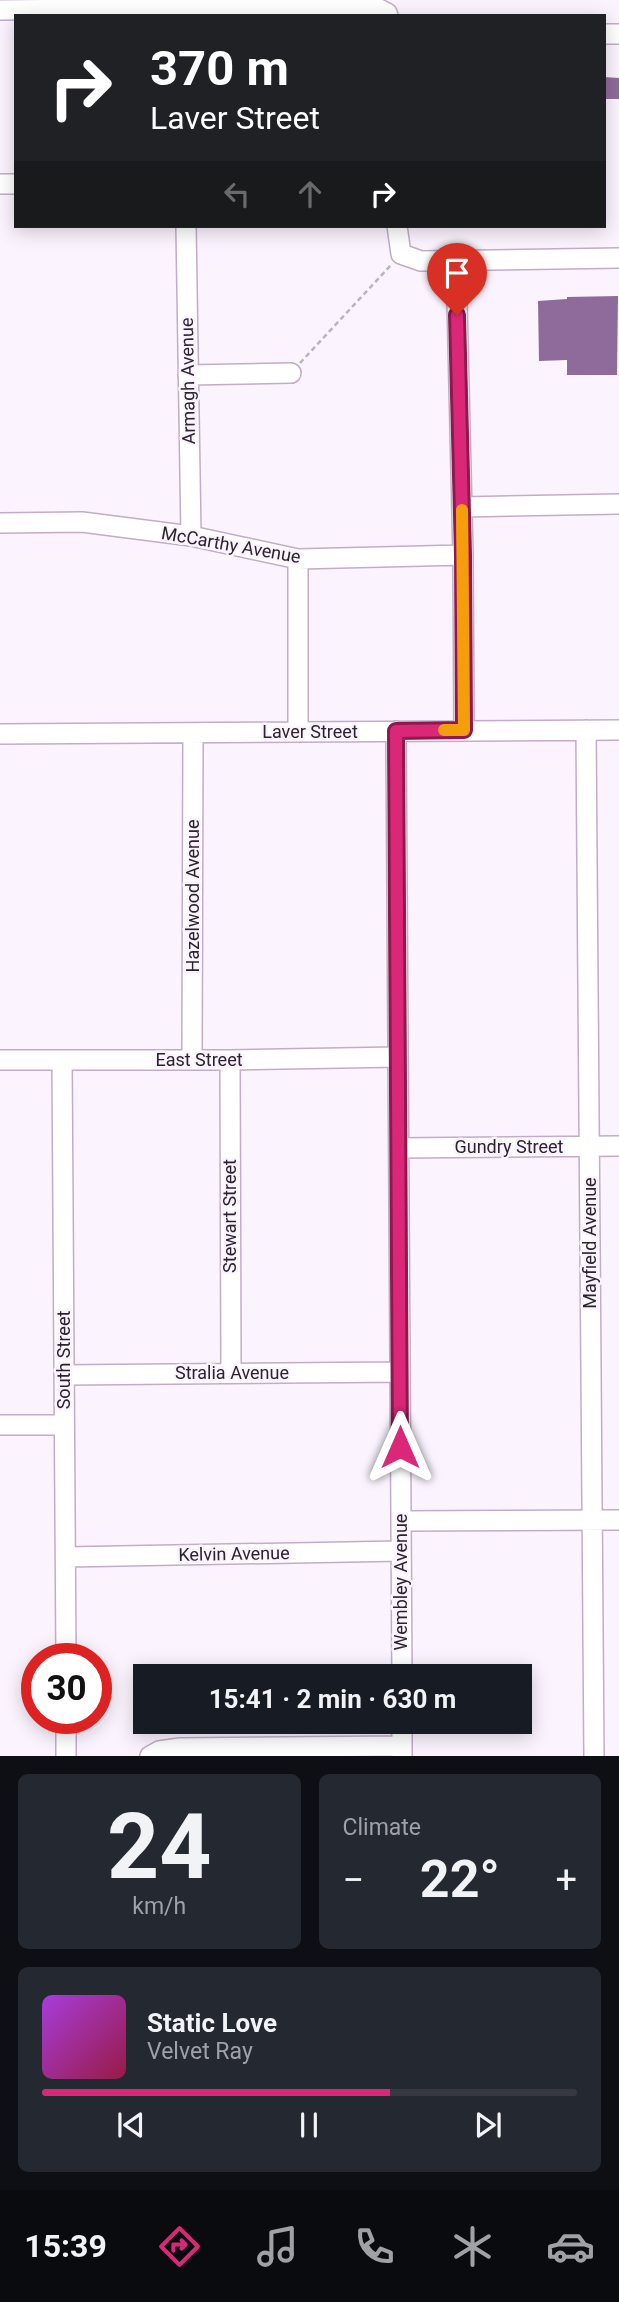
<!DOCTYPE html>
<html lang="en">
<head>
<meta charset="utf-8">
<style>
	body { margin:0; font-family:Roboto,sans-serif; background:#242831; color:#f1f3f6; height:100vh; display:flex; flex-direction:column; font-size:26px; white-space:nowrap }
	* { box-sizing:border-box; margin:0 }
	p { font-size:23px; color:#9ea1a6 }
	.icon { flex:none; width:38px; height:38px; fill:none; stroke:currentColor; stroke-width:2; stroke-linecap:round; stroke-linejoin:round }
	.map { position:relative; height:1756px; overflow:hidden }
	.details { display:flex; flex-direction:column; gap:18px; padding:18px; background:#0d0f14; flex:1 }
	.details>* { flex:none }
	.hud { position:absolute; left:14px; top:14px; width:592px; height:214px; border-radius:0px; box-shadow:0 4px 18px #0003; background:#202124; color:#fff; overflow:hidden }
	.speed { position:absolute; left:21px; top:1643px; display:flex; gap:14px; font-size:35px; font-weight:700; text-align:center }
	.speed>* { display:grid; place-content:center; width:91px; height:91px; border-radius:50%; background:#171b24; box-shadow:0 4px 18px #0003; line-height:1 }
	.speed .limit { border:10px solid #d22; background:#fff; color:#111 }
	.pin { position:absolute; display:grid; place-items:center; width:60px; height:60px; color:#fff; margin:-72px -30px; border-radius:50% 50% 50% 0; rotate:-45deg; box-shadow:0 0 7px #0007 }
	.pin .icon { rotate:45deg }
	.me { position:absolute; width:77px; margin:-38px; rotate:0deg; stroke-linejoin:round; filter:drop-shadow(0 0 5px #0008) }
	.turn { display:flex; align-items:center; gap:24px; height:147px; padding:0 21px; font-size:32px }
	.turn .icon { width:91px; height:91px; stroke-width:2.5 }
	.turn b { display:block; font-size:49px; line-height:60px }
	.lanes { display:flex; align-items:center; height:66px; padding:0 21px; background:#0003; justify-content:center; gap:35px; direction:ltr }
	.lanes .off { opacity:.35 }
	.big { font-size:52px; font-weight:700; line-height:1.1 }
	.details .card { flex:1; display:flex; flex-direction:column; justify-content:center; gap:10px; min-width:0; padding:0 24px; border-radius:10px; background:#242831 }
	.details .dial { align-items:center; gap:0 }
	.dial b { font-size:91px; line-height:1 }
	.song { display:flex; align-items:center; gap:21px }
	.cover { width:84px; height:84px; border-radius:10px; background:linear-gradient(135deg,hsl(280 70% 55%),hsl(340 70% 35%)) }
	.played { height:7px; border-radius:4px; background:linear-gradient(90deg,#db2777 65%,#363941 65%) }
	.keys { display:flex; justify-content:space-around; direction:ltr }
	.heat { display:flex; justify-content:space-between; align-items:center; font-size:38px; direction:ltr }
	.details .tiles { flex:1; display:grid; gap:18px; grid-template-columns:1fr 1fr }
	.card:last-child { grid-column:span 2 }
	.trip { position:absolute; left:133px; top:1664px; width:399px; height:70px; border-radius:0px; background:#171b24; box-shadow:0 4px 18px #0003; font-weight:700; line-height:70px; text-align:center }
	.tabs { display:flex; height:112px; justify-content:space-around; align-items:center; background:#090b0e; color:#9ea1a6 }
	.tabs .icon { width:49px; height:49px }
	.tabs .selected { color:#db2777 }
	.tabs b { font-size:32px; color:#f1f3f6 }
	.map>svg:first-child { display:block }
</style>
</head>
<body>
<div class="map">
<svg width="619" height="1756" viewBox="0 0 619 1756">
	<rect width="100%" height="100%" fill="#fbf3fe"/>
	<!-- building -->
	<path fill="#8f6b9b" d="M604 77 619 78V99H604Z
		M618 296 617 375H567V360L539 361 538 301 567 299V297Z"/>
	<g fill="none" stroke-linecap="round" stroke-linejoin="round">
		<!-- minor casing -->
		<g stroke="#c1adc7" stroke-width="22">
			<path id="minor" d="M363 0V6H373L387 13 388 16
				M0 10 363 6
				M604 34H619
				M0 184H16
				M186 226 191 536
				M397 226 401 254 421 261 619 258
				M456 260 463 555 464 730
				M188 375 291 373
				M462 507 619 504
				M0 523 82 522 191 536 298 559 463 555
				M298 559V732
				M586 730 594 1756
				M396 731 402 1676
				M0 734 619 730
				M0 1060H230L398 1057
				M62 1060 66 1659
				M192 1060 193 733
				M230 1060 231 1372
				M399 1148 619 1146
				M64 1375 400 1372
				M0 1425H64
				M401 1521 619 1520
				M66 1557 401 1551
				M402 1722V1756
				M66 1756V1718
				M150 1756 159 1751 180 1748 402 1746"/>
		</g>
		<!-- path -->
		<path stroke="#bbb3be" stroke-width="2.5" stroke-dasharray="5 3.5" stroke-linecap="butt" d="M300 363 391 265"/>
		<!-- minor -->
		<use href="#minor" stroke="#fff" stroke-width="19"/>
	</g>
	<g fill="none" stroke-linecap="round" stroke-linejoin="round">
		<!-- route casing -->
		<g stroke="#8e194d" stroke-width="18">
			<path id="route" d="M400 1447 396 731 464 730 463 555 457 315"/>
		</g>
		<!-- route -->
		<use href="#route" stroke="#db2777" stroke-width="12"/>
		<!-- slow -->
		<path stroke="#f59e0b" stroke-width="12" d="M444 730H464L462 510"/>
	</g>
	<g text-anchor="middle" stroke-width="5" stroke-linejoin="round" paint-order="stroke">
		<!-- street labels -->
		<g font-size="18" fill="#2b242e" stroke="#fbf3fe">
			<text transform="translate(188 381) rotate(-91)" y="6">Armagh Avenue</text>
			<text transform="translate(231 545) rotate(10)" y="6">McCarthy Avenue</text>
			<text x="310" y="738">Laver Street</text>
			<text transform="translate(193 896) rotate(-90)" y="6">Hazelwood Avenue</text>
			<text x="199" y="1066">East Street</text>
			<text x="509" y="1153">Gundry Street</text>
			<text transform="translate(230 1216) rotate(-90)" y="6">Stewart Street</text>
			<text transform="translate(590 1243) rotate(-90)" y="6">Mayfield Avenue</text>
			<text transform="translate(64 1360) rotate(-90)" y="6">South Street</text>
			<text x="232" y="1379">Stralia Avenue</text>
			<text transform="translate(234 1554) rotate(-1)" y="6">Kelvin Avenue</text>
			<text transform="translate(401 1582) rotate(-90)" y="6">Wembley Avenue</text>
		</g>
	</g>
</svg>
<div class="speed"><div class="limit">30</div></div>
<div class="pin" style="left:457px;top:315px;background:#d93025"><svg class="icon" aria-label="arrive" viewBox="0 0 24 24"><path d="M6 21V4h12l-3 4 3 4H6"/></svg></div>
<svg class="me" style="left:400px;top:1447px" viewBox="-20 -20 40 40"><path d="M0-17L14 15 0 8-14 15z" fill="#db2777" stroke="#fff" stroke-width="4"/></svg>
<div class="trip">15:41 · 2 min · 630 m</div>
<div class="hud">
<div class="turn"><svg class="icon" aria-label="right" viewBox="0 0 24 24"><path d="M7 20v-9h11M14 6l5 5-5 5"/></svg><div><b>370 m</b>Laver Street</div></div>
<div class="lanes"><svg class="icon off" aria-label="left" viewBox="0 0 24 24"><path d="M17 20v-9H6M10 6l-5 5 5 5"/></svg><svg class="icon off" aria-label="ahead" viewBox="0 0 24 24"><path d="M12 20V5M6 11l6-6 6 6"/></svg><svg class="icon" aria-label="right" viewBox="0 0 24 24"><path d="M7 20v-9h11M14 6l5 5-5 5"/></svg></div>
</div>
</div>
<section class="details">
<div class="tiles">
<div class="card dial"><b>24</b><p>km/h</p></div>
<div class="card"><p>Climate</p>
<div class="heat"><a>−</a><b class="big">22°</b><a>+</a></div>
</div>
<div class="card">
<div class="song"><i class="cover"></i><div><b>Static Love</b><p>Velvet Ray</p></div></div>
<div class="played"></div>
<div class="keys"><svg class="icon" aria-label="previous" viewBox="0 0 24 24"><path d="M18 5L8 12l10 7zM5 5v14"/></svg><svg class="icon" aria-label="pause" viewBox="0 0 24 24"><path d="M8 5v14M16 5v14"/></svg><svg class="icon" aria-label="next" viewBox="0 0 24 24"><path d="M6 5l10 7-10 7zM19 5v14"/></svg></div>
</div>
</div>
</section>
<nav class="tabs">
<b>15:39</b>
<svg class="icon selected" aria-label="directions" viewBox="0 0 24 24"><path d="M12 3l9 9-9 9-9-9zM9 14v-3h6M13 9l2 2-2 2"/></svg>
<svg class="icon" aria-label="music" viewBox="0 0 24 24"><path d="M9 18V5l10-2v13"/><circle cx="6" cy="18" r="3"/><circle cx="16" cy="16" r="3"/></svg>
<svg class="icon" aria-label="phone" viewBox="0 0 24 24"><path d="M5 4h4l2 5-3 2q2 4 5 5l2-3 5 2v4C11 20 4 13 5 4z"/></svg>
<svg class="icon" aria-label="climate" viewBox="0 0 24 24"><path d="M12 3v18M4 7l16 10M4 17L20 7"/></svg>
<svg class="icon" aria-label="car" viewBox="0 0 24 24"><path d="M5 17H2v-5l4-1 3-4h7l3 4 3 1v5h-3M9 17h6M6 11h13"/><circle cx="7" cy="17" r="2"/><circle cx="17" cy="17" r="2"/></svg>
</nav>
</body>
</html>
